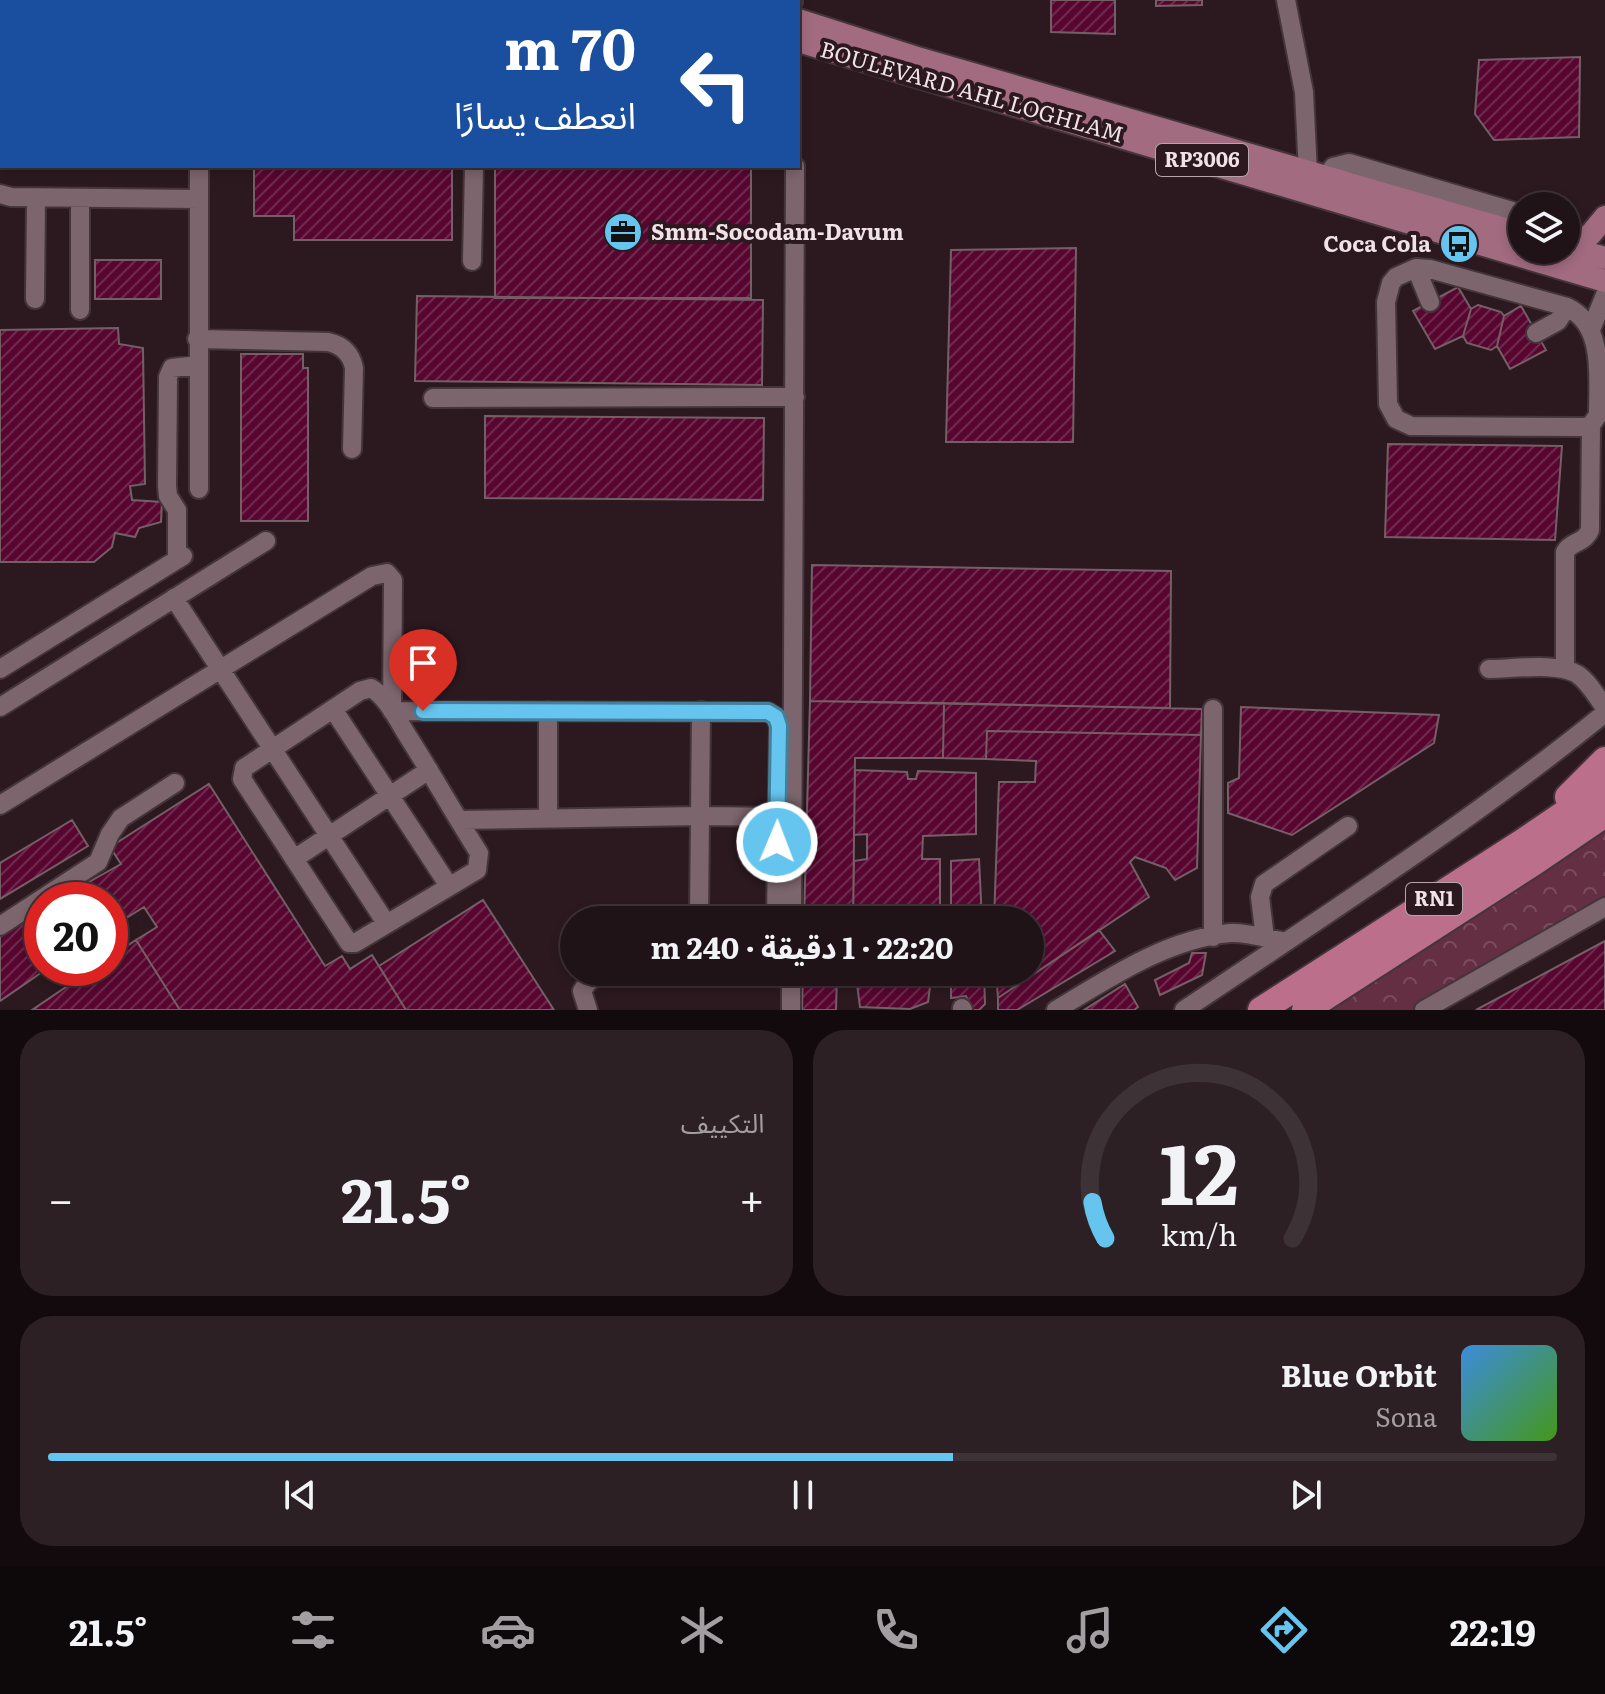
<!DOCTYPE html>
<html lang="ar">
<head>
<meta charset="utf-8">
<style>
	body { margin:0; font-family:Literata,"Noto Sans Arabic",serif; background:#2d2024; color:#f1f3f6; direction:rtl; height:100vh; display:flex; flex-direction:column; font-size:30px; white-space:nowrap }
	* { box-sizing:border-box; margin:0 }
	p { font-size:26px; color:#a29ea1 }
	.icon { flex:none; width:44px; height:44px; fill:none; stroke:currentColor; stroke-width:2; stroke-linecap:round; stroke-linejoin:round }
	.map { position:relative; height:1010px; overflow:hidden; direction:ltr }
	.drawer { display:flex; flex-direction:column; gap:20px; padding:20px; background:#120a0d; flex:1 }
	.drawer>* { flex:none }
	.guide { position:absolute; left:0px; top:0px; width:800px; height:168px; box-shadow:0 4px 12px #0003,0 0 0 2px #3d3236; direction:rtl; background:#1a4fa0; color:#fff; overflow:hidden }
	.buttons { position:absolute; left:1508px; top:192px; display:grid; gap:16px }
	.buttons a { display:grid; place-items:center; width:72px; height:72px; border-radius:50%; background:#201317; box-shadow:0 4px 12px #0003,0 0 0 2px #3d3236; font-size:40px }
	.speed { position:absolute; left:24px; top:882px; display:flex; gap:16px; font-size:40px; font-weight:700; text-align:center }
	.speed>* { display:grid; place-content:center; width:104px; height:104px; border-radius:50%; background:#201317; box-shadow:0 4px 12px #0003,0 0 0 2px #3d3236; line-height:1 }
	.speed .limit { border:12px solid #d22; background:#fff; color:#111 }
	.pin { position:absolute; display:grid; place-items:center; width:68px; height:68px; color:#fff; margin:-82px -34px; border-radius:50% 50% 50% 0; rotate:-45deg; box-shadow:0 0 8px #0007 }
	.pin .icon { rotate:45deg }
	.me { position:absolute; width:88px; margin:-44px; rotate:1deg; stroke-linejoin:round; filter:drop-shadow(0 0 6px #0008) }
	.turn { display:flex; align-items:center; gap:28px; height:168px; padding:0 32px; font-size:36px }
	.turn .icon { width:104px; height:104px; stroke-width:2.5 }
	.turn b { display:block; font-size:56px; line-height:68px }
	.big { font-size:60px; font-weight:700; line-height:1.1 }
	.drawer .card { flex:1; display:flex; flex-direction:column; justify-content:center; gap:12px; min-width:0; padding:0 28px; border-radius:32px; background:#2d2024 }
	.drawer .dial { align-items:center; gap:0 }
	.dial svg { height:208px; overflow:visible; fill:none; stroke:#3d3236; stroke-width:7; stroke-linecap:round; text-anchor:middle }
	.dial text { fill:#f1f3f6; stroke:none }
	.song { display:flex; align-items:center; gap:24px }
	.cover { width:96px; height:96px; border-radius:12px; background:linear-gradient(135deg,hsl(210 70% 55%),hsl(100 70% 35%)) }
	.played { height:8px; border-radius:4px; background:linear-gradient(90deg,#65c5ef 60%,#3d3236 60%) }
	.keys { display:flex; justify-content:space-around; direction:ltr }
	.heat { display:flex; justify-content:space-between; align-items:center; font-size:44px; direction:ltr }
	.drawer .tiles { flex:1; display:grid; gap:20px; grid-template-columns:1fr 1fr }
	.card:last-child { grid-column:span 2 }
	.trip { position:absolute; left:560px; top:906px; width:484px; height:80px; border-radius:40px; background:#201317; box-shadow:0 4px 12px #0003,0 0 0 2px #3d3236; font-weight:700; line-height:80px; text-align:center; direction:rtl }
	.tabs { display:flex; height:128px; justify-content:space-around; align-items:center; background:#0d0809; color:#a29ea1 }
	.tabs .icon { width:56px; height:56px }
	.tabs .selected { color:#65c5ef }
	.tabs b { font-size:36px; color:#f1f3f6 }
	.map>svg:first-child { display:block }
</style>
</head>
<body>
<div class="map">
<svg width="1605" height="1010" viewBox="0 0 1605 1010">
	<defs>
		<pattern id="park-crowns" width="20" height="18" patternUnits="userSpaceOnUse" patternTransform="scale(2)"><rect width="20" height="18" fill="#642e43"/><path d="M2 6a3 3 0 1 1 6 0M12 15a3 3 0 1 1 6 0" fill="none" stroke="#7a4c5e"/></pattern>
		<pattern id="building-hatch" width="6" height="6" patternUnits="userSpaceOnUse" patternTransform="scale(2)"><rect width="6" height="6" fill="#580630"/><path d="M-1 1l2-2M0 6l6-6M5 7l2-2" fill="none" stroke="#702a4e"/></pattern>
	</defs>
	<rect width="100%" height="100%" fill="#2b191f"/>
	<!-- park -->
	<path fill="url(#park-crowns)" d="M1605 823V908L1426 1010H1305Z"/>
	<!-- building -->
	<path fill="url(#building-hatch)" stroke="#755f66" stroke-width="2" d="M0 0H133V2H2L0 108Z
		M255 0H372V2H255Z
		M1051 0H1115V34L1051 32Z
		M1156 0H1202V5L1156 6Z
		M1580 57 1579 137 1494 140 1475 114 1479 60Z
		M254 166H452V240H294V216H254Z
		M495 166H751V298H495Z
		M1076 248 1073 442H946L951 250Z
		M95 260H161V299H95Z
		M1458 287 1471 309 1463 336 1435 349 1413 311Z
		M417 296 763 300 762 385 415 381Z
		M1478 305 1501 312 1504 316 1497 346 1491 350 1467 343 1463 336 1471 309Z
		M1521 306 1546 350 1510 369 1497 346 1504 316Z
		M118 328 119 344 143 348 145 484 130 486 132 500 162 502 161 522 139 528 135 537 115 533 112 547 94 562H0V330Z
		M241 354H303V368H308V521H241Z
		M485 416 764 418 763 500 485 498Z
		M1388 444 1562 446 1555 540 1385 537Z
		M812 565 1171 571 1170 708 810 701Z
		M810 701 944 703 943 758H855L853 920H804Z
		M944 703 1202 709 1201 735 987 731 986 759 943 758Z
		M1241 707 1439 715 1434 743 1292 835 1228 813V783L1239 778Z
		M987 731 1201 735 1197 868 1175 880 1166 868 1135 857 1130 862 1149 897 998 998 996 972H1030V920H994L999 782H1035L1036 761 986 759Z
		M855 770 907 772 908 779H916L918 771 976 773V834L923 836 922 859H940V920H853L854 861 867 859V834L854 835Z
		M209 784 325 966 342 956 350 969 372 955 406 1010H180L136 940 157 927 144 907 110 928V900H57L121 864 110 847Z
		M72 820 88 846 0 899V863Z
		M979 859 982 920H951V861Z
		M483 900 554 1010H406L379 966Z
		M42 909V968H48L0 1001V937Z
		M1099 930 1115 951 1017 1010H998V998Z
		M136 940 180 1010H32L94 968H110V957Z
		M1605 941V1010H1476Z
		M1192 953H1206L1202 975 1160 995 1155 980 1189 963Z
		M803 972H844L837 973 836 1010H802Z
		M852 972H940V984L930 987 928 1002 910 1009 860 1007 857 984 851 985Z
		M951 972H984L985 1004 979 1010H973L966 996 951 998Z
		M1125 984 1138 1007 1134 1010H1084Z"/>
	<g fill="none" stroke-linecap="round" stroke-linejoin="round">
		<!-- minor casing -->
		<g stroke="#44353a" stroke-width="22">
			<path id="minor" d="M200 0V2
				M1286 0 1304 92 1308 173
				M475 2V0
				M793 2V0
				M1326 178 1333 167 1349 163 1522 214
				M0 194 11 197 199 199
				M80 198V310
				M472 261 474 166
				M1416 268 1430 269 1567 307C1605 325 1598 377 1598 415L1591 425 1585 427 1411 426 1396 419 1388 404 1386 302 1391 283 1396 277Z
				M1416 268 1430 302
				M35 299 36 198
				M1592 327 1605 295
				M1536 333 1558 321 1567 307
				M197 339 328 342C342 345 351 353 354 368L352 449
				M433 398 795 397
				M199 489V166
				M177 560V510L168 496 167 486 168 377 172 368 198 365
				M174 598 386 923
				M0 669 183 556
				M1489 669C1512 669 1558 662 1577 674 1589 682 1597 697 1605 708
				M1565 669V552C1571 541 1584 544 1590 530L1591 425
				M371 688C388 698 398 721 409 738 433 776 455 815 479 853L477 870 355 943H349L242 779 244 768 360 691Z
				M0 707 266 541
				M333 709 449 886
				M392 711 768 712 776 717 779 726 776 916 774 920
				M0 805 372 576 387 573 393 580 392 711
				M548 818V711
				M459 820 700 816 777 817
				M294 859 429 770
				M699 920 701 711
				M792 920 795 166
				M0 926 98 862 110 834 121 818 175 783
				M1213 937V709
				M1265 938 1260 897 1264 884 1348 826
				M962 1008 963 1010
				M588 1010 582 991 588 982 604 972
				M791 1010V972
				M1056 1010C1109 978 1167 939 1230 933 1247 932 1269 939 1286 942
				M1184 1010C1327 914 1472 821 1605 713
				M1424 1010 1605 907"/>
		</g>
		<!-- major casing -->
		<g stroke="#44353a" stroke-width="26">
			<path id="major" d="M661 0 668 2
				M729 0 736 2
				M798 20 914 57 1522 234
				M798 41 1605 281
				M1566 247 1590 235 1605 217
				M1566 247 1605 258"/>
		</g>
		<!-- highway casing -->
		<g stroke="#44353a" stroke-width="30">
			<path id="highway" d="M1568 797 1605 760
				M1261 1010 1521 843 1605 786
				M1305 1010 1536 861 1605 814"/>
		</g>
		<!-- minor -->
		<use href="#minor" stroke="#7c656c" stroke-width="18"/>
		<!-- major -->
		<use href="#major" stroke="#a26b7f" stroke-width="22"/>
		<!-- highway -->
		<use href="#highway" stroke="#bb6f8b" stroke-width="26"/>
	</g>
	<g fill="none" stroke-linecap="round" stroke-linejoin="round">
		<!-- route casing -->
		<g stroke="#42809b" stroke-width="20">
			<path id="route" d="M423 711 768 712 776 717 779 726 777 842"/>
		</g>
		<!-- route -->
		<use href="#route" stroke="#65c5ef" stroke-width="14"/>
	</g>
	<!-- icons -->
	<defs>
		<g id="office-disc" transform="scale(2)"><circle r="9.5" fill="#65c5ef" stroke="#2b191f"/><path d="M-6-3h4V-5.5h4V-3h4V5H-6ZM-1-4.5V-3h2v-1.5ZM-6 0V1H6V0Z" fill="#111"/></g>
		<g id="bus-disc" transform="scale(2)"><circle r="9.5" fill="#65c5ef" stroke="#2b191f"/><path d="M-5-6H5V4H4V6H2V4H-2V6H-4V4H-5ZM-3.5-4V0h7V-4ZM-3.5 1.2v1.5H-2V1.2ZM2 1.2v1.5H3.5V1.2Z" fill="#111"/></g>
	</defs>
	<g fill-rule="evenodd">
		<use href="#office-disc" x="623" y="232"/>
		<use href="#bus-disc" x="1459" y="244"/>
	</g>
	<g text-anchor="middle" stroke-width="8" stroke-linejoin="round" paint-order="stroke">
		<!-- shield labels -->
		<g fill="#2b191f" stroke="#b5a6ab" stroke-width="2">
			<rect x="1156" y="144" width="92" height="32" rx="6"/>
			<rect x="1406" y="883" width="56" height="32" rx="6"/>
		</g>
		<g font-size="20" font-weight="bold" fill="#f0e3e7">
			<text x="1202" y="167">RP3006</text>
			<text x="1434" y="906">RN1</text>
		</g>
		<!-- street labels -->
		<g font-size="22" fill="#f0e3e7" stroke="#2b191f">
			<text transform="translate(972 92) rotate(16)" y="8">BOULEVARD AHL LOGHLAM</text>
		</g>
		<!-- poi labels -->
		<g font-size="22" font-weight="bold" fill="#f0e3e7" stroke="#2b191f" text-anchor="start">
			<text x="651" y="240">Smm-Socodam-Davum</text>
			<text x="1431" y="252" text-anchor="end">Coca Cola</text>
		</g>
	</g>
</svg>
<div class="buttons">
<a><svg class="icon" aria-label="layers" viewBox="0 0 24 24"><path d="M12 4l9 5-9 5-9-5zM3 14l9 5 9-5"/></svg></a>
</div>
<div class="speed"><div class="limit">20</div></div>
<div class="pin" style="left:423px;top:711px;background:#d93025"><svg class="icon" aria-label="arrive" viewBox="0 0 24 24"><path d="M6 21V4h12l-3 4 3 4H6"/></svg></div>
<svg class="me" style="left:777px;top:842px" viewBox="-20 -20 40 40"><circle r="17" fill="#65c5ef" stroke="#fff" stroke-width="3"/><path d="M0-11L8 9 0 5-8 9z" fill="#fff"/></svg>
<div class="trip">22:20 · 1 دقيقة · 240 m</div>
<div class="guide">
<div class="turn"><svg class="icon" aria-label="left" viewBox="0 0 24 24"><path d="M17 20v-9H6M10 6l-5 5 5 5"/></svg><div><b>70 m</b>انعطف يسارًا</div></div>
</div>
</div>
<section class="drawer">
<div class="tiles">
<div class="card dial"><svg viewBox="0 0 100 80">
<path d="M14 69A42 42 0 1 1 86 69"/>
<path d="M14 69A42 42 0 0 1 9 55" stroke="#65c5ef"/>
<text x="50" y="56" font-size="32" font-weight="700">12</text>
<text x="50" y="72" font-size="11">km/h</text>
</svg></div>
<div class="card"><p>التكييف</p>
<div class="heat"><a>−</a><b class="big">21.5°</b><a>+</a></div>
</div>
<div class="card">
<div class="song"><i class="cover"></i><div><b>Blue Orbit</b><p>Sona</p></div></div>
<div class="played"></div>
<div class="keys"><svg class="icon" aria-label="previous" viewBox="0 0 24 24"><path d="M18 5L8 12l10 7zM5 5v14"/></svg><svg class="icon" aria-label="pause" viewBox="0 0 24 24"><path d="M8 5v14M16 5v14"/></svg><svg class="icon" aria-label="next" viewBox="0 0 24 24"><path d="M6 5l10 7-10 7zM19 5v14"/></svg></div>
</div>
</div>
</section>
<nav class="tabs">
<b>22:19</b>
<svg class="icon selected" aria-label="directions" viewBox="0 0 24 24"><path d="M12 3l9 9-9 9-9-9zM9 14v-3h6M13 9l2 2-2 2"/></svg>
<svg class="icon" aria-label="music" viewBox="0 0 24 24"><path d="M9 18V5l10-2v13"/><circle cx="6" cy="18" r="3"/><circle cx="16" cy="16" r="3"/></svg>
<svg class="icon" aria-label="phone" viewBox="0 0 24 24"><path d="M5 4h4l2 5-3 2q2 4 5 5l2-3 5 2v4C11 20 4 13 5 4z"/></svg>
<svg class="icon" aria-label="climate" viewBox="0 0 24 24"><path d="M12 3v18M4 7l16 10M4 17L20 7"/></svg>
<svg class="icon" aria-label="car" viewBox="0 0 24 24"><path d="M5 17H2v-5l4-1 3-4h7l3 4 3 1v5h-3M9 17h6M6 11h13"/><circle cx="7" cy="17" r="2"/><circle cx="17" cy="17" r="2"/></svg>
<svg class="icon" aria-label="filters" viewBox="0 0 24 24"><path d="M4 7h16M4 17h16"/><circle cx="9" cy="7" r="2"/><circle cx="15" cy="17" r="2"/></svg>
<b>21.5°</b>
</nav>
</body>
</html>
